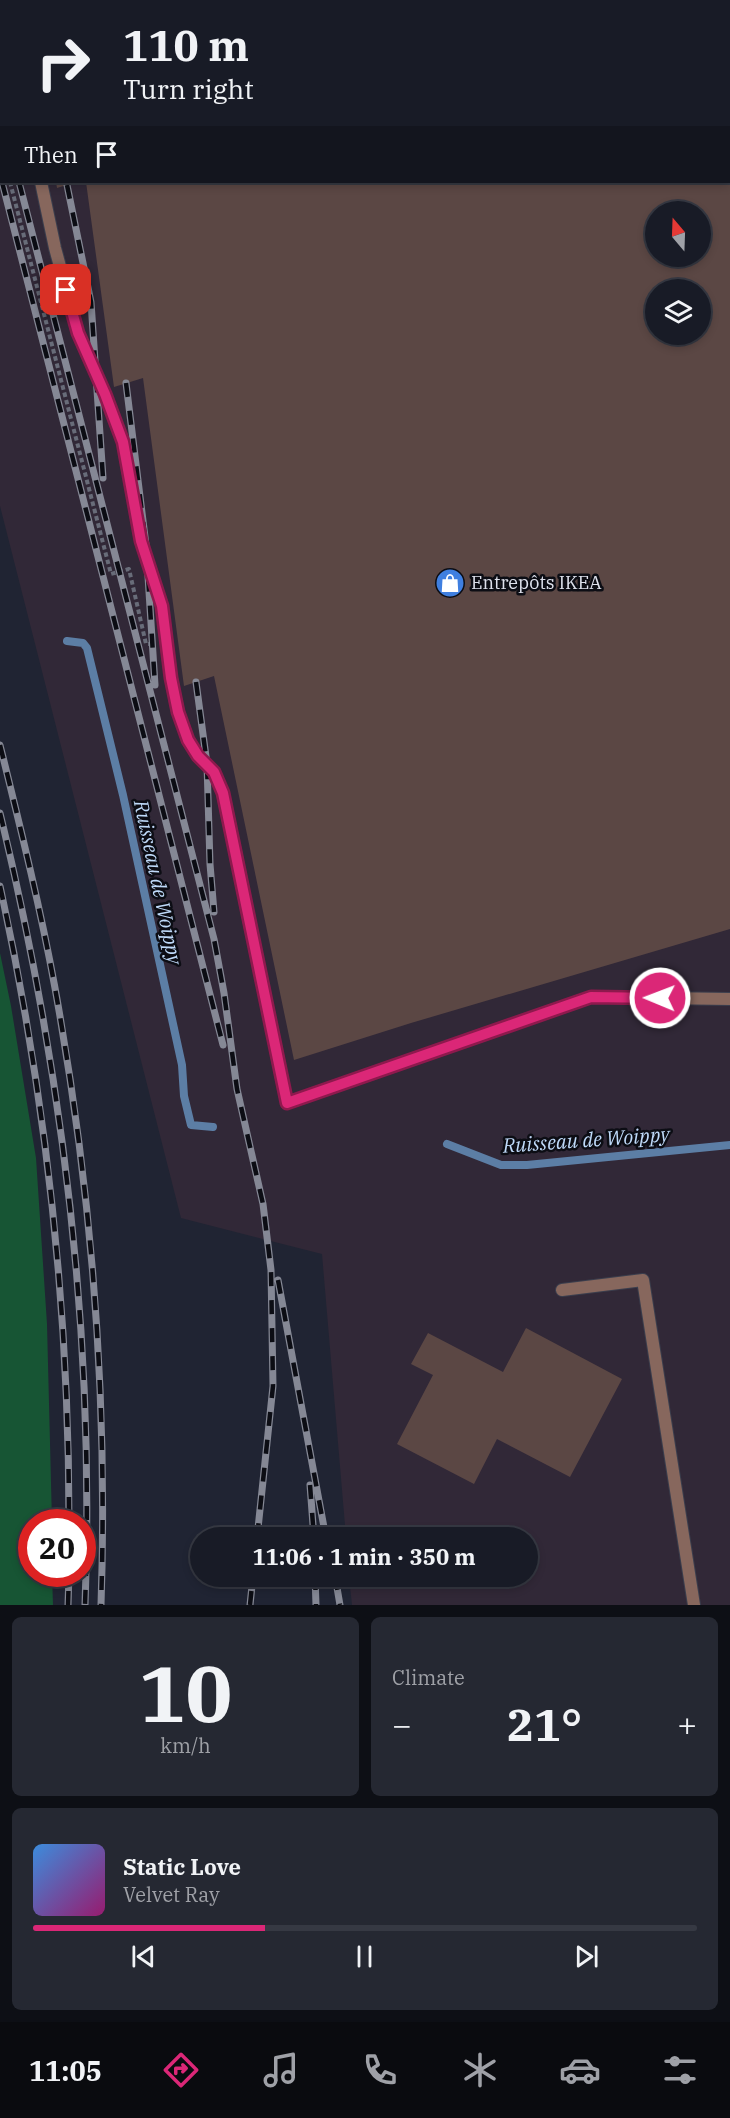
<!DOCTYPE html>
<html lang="en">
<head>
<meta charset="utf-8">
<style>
	body { margin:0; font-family:"IBM Plex Serif",serif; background:#252832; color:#f1f3f6; height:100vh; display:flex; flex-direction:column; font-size:22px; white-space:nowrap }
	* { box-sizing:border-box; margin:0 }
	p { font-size:20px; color:#9fa1a7 }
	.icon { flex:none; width:33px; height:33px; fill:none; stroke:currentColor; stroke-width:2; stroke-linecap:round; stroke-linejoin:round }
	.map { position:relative; height:1605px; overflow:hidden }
	.drawer { display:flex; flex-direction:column; gap:12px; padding:12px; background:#0d0f15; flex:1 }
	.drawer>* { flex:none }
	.hud { position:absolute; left:0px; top:0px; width:730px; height:183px; box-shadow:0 3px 9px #0003,0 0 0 2px #363943; background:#181b26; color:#f1f3f6; overflow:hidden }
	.needle { width:39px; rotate:341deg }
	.fabs { position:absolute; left:645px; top:201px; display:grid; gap:12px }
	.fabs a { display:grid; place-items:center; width:66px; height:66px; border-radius:50%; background:#181b26; box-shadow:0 3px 9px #0003,0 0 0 2px #363943; font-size:30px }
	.speed { position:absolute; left:18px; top:1509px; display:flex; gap:12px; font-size:30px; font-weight:700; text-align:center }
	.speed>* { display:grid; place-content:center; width:78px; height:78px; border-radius:50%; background:#181b26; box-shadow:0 3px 9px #0003,0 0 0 2px #363943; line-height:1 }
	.speed .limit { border:9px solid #d22; background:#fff; color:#111 }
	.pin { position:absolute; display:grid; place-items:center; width:51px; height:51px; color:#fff; margin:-26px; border-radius:12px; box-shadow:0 3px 9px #0006 }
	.me { position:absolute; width:66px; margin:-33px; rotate:271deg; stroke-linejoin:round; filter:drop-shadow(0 0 4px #0008) }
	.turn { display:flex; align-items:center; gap:21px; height:126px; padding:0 24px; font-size:27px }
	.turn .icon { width:78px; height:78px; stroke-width:2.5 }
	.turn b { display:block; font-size:42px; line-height:51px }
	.then { display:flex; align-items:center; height:57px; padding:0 24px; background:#0003; gap:12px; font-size:22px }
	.big { font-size:45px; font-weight:800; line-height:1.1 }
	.drawer .widget { flex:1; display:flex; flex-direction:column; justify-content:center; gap:9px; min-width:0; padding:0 21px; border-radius:9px; background:#252832 }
	.drawer .dial { align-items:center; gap:0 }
	.dial b { font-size:78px; line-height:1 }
	.song { display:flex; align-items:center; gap:18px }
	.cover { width:72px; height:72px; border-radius:9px; background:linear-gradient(135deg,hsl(210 70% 55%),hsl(320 70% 35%)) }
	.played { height:6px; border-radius:3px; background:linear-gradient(90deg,#db2777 35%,#363943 35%) }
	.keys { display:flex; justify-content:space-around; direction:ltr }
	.heat { display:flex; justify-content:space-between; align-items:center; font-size:33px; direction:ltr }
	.drawer .tiles { flex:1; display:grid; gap:12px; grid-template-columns:1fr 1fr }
	.widget:last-child { grid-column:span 2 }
	.trip { position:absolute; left:190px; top:1527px; width:348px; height:60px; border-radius:30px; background:#181b26; box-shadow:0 3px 9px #0003,0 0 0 2px #363943; font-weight:800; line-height:60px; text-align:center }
	.dock { display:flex; height:96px; justify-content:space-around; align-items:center; background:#0a0b0f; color:#9fa1a7 }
	.dock .icon { width:42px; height:42px }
	.dock .selected { color:#db2777 }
	.dock b { font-size:27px; color:#f1f3f6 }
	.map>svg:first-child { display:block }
</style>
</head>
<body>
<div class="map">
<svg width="730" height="1605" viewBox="0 0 730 1605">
	<rect width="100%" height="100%" fill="#202433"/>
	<!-- industrial -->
	<path fill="#312837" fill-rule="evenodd" d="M0 0H730V1605H352L349 1577 528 1576V1538L346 1537 322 1254 181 1218 0 506ZM2 2H729V182H2ZM656 212H700V256H656ZM656 290H700V334H656Z"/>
	<!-- green -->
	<path fill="#175534" d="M0 953 11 1006 36 1158 47 1324 52 1522H32V1574H52L53 1605H0Z"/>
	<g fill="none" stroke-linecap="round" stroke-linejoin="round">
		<!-- stream -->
		<path stroke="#5c7ea5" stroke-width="8" d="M67 641 83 643 87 648 123 795 182 1065 184 1096 191 1125 213 1127
			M447 1144 501 1165H527L730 1145"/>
	</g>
	<!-- building -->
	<path fill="#5b4744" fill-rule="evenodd" d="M56 182H76L57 188Z
		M86 182H730V929L411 1023 294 1060 214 676 184 686 143 378 114 387ZM656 212H700V256H656ZM656 290H700V334H656Z
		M526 1328 622 1379 570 1477 497 1439 474 1484 397 1444 433 1375 411 1364 428 1333 503 1372Z"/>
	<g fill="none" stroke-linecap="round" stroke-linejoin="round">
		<!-- lane casing -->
		<g stroke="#3b3e4d" stroke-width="14">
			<path id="lane" d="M0 14 2 18
				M41 182 55 248 78 333 105 394 123 442 141 541 162 606 171 678 178 712 188 740 198 756 214 772 223 793 287 1103 591 997 730 999
				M562 1290 643 1280 694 1605"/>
		</g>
		<!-- path -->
		<path stroke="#686c79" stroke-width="4" stroke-dasharray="4.5 3" stroke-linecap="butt" d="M10 182 111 574 129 569 146 644H149"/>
		<!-- lane -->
		<use href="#lane" stroke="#87675d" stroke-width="12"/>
		<!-- rail casing -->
		<g stroke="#858895" stroke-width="7">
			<path id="rail" d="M0 68 2 78
				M0 105 2 111
				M2 182 223 1045
				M19 182 214 939 224 993 237 1089 263 1204 271 1270 273 1386 257 1538
				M67 185 91 302 103 478
				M126 383 146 545 155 685
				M196 682 207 764 210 864 214 912
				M0 745C20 826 40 906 55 988 92 1192 108 1398 101 1605
				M0 813C63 1072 95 1339 85 1605
				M0 886C46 1096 69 1308 69 1522
				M278 1280 326 1538
				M310 1485 314 1538
				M315 1576 316 1605
				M335 1576 340 1605
				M68 1605 69 1574
				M250 1605 253 1576"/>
		</g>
		<!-- rail -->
		<use href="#rail" stroke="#0c0d14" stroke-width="4.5" stroke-dasharray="14" stroke-linecap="butt"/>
	</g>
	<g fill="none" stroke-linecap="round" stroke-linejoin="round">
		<!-- route casing -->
		<g stroke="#8e194d" stroke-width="15">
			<path id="route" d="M66 290 78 333 105 394 123 442 141 541 162 606 171 678 178 712 188 740 198 756 214 772 223 793 287 1103 591 997 660 998"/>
		</g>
		<!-- route -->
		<use href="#route" stroke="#db2777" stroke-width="10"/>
	</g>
	<!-- icons -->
	<defs>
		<g id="shop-disc" transform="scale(1.5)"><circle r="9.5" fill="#3f7fe0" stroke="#0c0d14"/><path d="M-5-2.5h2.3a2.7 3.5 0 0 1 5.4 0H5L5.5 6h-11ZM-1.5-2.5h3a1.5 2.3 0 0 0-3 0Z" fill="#fff"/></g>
	</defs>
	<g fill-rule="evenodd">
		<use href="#shop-disc" x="450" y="583"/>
	</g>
	<g text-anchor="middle" stroke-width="5" stroke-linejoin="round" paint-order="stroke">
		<!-- poi labels -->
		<g font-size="18" fill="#dee1ec" stroke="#0c0d14" text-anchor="start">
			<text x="471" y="589">Entrepôts IKEA</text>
		</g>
		<!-- water labels -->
		<g font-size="20" font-style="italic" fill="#bfdaf9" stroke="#0c0d14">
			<text transform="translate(158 882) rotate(78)" y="7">Ruisseau de Woippy</text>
			<text transform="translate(586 1140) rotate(-4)" y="7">Ruisseau de Woippy</text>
		</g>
	</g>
</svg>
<div class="fabs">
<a><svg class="needle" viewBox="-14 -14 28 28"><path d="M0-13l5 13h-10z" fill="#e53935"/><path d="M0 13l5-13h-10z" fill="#9fa1a7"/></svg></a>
<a><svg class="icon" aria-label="layers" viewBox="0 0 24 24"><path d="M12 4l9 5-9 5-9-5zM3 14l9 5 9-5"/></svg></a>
</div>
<div class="speed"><div class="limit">20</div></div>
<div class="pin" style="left:66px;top:290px;background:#d93025"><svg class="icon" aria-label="arrive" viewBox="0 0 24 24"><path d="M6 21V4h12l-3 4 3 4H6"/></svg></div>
<svg class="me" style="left:660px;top:998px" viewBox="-20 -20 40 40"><circle r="17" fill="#db2777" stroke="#fff" stroke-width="3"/><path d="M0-11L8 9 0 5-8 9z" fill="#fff"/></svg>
<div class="trip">11:06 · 1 min · 350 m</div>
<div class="hud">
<div class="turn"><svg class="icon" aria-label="right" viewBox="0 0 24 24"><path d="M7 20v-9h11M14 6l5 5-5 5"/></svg><div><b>110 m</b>Turn right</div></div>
<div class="then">Then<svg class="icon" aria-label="arrive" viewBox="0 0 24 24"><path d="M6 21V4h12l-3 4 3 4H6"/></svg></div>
</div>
</div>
<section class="drawer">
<div class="tiles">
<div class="widget dial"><b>10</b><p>km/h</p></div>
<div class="widget"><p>Climate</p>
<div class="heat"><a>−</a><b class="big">21°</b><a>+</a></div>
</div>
<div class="widget">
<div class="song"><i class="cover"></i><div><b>Static Love</b><p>Velvet Ray</p></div></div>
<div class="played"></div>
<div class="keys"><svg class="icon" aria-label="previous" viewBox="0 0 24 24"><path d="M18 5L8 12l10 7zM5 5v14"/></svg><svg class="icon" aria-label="pause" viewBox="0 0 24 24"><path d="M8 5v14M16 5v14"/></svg><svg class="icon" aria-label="next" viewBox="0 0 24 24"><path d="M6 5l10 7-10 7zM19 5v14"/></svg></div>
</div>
</div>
</section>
<nav class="dock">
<b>11:05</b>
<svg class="icon selected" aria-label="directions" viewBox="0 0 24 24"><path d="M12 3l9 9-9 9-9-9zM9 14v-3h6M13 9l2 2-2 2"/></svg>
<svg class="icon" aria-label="music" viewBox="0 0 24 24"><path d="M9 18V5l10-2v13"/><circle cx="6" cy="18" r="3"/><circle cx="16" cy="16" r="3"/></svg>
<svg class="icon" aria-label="phone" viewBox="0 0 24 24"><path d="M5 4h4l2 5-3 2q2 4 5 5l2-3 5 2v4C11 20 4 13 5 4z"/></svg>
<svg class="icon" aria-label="climate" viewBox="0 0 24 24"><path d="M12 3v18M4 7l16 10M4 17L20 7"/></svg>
<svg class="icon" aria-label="car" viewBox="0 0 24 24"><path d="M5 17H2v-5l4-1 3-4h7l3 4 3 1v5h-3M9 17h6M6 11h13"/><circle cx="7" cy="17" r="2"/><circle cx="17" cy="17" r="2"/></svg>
<svg class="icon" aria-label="filters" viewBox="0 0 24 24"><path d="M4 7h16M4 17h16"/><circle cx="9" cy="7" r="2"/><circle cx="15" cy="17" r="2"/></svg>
</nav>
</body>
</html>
